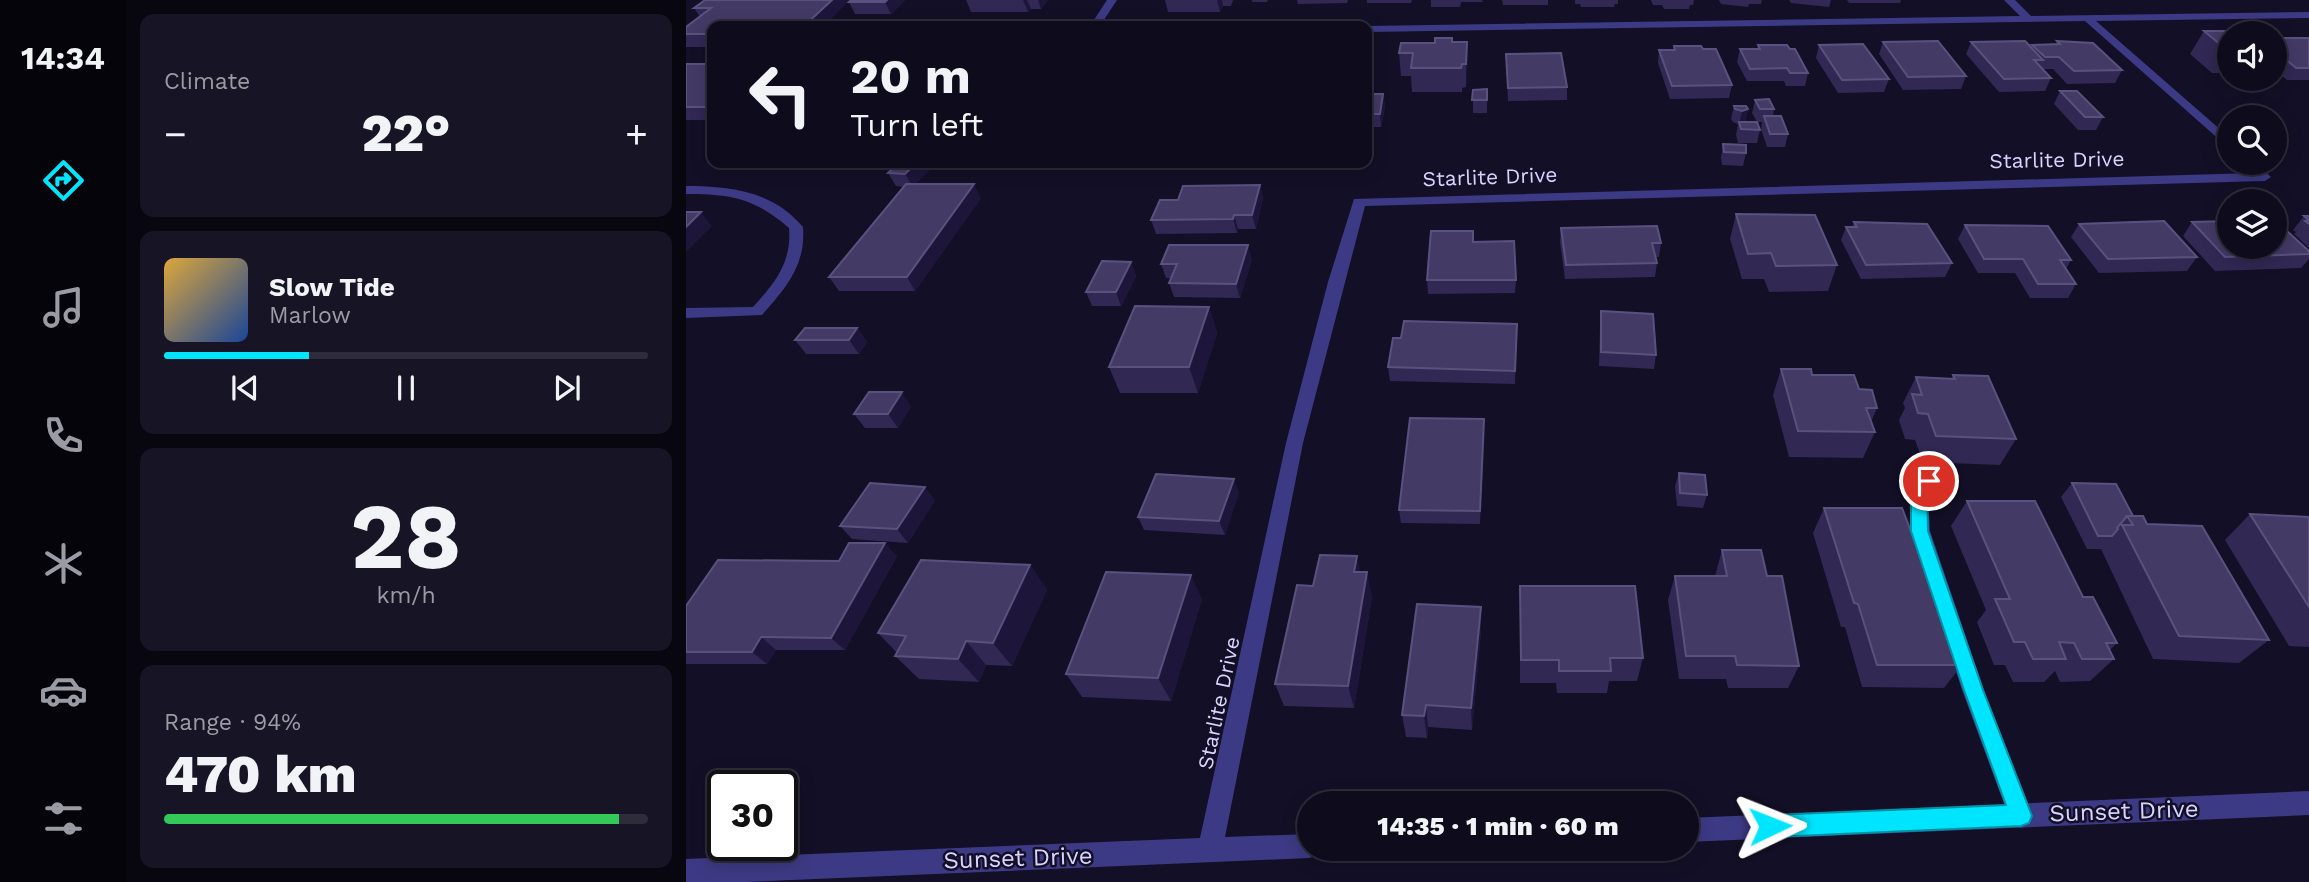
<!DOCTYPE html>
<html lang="en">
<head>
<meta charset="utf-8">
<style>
	body { margin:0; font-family:"Work Sans",sans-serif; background:#171425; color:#f1f3f6; height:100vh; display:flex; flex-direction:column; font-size:26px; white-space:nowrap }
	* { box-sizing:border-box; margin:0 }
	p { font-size:23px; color:#9b9ba3 }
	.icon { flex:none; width:38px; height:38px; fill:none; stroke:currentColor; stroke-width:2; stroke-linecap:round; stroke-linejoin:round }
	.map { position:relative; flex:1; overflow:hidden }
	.sheet { display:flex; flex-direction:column; gap:14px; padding:14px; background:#08060f; width:560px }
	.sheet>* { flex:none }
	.guide { position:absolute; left:21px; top:21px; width:665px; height:147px; border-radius:14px; box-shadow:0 4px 18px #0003,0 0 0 2px #2e2b3b; background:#0e0b1c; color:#f1f3f6; overflow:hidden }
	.tools { position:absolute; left:1531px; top:21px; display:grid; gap:14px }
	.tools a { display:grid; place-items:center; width:70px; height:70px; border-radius:50%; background:#0e0b1c; box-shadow:0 4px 18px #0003,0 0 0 2px #2e2b3b; font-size:35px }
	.speed { position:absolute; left:21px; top:770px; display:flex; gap:14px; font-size:35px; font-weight:700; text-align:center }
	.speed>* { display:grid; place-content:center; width:91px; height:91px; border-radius:50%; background:#0e0b1c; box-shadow:0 4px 18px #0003,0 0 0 2px #2e2b3b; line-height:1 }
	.speed .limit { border:4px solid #111; border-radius:10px; background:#fff; color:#111 }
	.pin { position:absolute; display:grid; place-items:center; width:60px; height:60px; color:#fff; margin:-30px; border:4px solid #fff; border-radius:50%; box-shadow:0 2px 7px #0007 }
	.me { position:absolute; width:77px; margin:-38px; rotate:88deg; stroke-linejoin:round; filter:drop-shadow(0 0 5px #0008) }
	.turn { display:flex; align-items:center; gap:24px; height:147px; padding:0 28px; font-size:32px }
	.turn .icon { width:91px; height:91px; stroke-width:2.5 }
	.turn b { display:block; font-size:49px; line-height:60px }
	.big { font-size:52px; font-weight:800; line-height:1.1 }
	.sheet .card { flex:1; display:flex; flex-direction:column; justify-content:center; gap:10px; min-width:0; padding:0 24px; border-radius:14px; background:#171425 }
	.sheet .dial { align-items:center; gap:0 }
	.dial b { font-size:91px; line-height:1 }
	.song { display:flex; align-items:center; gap:21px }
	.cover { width:84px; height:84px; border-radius:10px; background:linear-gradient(135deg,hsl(40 70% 55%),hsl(220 70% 35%)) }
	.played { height:7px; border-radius:4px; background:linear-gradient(90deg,#00e5ff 30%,#2e2b3b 30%) }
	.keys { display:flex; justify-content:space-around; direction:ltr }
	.heat { display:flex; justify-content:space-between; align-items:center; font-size:38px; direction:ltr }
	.charge { height:10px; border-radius:5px; background:linear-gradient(90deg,#34c759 94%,#2e2b3b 0) }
	.trip { position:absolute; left:611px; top:791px; width:402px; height:70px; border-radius:35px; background:#0e0b1c; box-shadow:0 4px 18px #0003,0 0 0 2px #2e2b3b; font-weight:800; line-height:70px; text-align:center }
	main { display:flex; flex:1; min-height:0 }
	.menu { display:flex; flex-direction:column; width:126px; justify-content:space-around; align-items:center; background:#06040b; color:#9b9ba3 }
	.menu .icon { width:49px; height:49px }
	.menu .active { color:#00e5ff }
	.menu b { font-size:32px; color:#f1f3f6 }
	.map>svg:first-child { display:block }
</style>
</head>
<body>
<main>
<nav class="menu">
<b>14:34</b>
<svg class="icon active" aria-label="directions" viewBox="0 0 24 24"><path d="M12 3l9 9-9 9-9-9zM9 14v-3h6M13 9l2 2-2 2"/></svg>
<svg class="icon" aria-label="music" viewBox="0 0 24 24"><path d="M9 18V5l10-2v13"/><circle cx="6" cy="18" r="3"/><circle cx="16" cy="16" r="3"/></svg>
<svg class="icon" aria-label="phone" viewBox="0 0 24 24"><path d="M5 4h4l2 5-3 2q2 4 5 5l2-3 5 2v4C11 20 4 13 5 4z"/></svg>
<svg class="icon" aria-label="climate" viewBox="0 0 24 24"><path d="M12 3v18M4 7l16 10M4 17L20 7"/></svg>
<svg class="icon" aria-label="car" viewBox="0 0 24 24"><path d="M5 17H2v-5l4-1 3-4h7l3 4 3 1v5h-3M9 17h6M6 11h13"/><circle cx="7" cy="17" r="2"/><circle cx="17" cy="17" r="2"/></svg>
<svg class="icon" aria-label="filters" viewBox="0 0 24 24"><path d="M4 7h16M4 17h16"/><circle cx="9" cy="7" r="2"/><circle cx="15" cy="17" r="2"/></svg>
</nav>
<section class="sheet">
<div class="card"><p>Climate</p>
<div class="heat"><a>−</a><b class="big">22°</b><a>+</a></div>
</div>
<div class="card">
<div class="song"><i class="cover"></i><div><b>Slow Tide</b><p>Marlow</p></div></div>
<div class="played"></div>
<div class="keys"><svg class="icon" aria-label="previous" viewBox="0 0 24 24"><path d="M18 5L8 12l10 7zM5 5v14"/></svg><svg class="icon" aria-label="pause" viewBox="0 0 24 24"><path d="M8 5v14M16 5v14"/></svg><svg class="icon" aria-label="next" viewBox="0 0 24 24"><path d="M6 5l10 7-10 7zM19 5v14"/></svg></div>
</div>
<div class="card dial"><b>28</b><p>km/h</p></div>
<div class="card"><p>Range · 94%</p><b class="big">470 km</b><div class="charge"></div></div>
</section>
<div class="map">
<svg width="1623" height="882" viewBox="0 0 1623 882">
	<rect width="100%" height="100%" fill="#130f26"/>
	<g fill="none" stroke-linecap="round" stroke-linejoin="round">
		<!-- lane -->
		<path fill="#3d3a85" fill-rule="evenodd" d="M0 186C44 186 87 191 117 227 120 265 100 288 76 315L0 318V308L67 307C89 283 106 262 103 228 68 198 45 194 0 194Z
			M1263 472 1269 474 1272 479 1269 484 1248 487 1242 495 1244 531 1298 690 1347 816 1344 825 1335 828 1326 825 1276 690 1224 531V494L1237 476Z"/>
		<!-- street -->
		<path fill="#3d3a85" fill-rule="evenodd" d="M421 0H431L414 26H404Z
			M1318 0H1329L1345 16 1623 12V18L1410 21 1544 138V149L1399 21 681 32 680 26 1334 16Z
			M1558 163H1571L1585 177 1579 181 679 206 617 443 539 837 623 834V849H634L632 855 623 858 60 882H0V859L514 838 600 443 642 282 668 199 1568 173Z
			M1623 791V815L1001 842V818Z"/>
	</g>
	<!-- wall -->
	<path fill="#312854" d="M164 0 26 26V47H0V27L14 17 8 8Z
		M219 0 205 14H169L163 2Z
		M280 0H362L355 9H345L342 12H285Z
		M479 0H547L545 6H537L534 12H482Z
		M566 0H582L581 2H566Z
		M611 0H662L661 3 612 4Z
		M681 0H726L725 3H681Z
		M745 0H796L797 2H775L774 7H745Z
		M816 0H862V5H817Z
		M889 0H932V4H929L928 7H895L894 4H889Z
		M965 0H1008L1007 5H1004L1003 9H978L976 5H967Z
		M1033 0H1076L1075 4H1063L1062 7 1035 4Z
		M1103 0H1145L1143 7 1105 3Z
		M1161 0H1215L1214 3H1163Z
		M1518 31 1544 33V73H1526L1504 54Z
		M1589 38H1623V80H1601L1589 70Z
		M1371 41 1436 70 1429 83 1381 84 1367 69H1356L1365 78 1359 91 1313 92 1280 54 1285 42 1345 47 1346 45 1369 44Z
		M766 42H781L780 87 776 88V92H726L725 76H715L713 53 749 43Z
		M1197 42 1280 76 1275 89 1217 90 1193 54Z
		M1072 45 1104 49 1122 73 1119 86H1100L1098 81H1061L1051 62 1054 49H1071Z
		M1133 45 1203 79 1198 92 1152 93 1130 58Z
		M988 46 1017 49 1046 85 1043 98 984 99 972 63 973 50H987Z
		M820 54 881 87V100L822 101Z
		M0 64H26V120H0Z
		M801 89V113H787V90Z
		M1374 91 1417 117 1410 130H1392L1368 104Z
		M681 94H697L699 107 695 127H681Z
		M1069 100 1088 109 1087 116 1102 134 1099 147H1081L1075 129 1076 122H1071L1066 113Z
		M1048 106 1062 109 1059 122 1074 130 1071 143H1052L1050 135 1052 124 1047 122 1045 119Z
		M1037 144 1060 153 1057 166 1036 165 1035 158Z
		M213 163 230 184 295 198 229 291H153L143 277 217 187 210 186 202 173Z
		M574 185 577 198 570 229H552L551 233 470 234 465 220 492 200Z
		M1050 214 1151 265 1142 291 1083 292 1078 279H1056L1044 239Z
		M1618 216H1623V248L1608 234 1610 232 1607 230Z
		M1168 222 1266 263 1259 277 1175 279 1155 240 1160 227H1166Z
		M1506 222 1623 251V259L1615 268 1529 271 1497 236Z
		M1393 224 1511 257 1501 271 1413 273 1385 237Z
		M1279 225 1385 260 1380 269 1390 284 1382 298H1344L1329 273H1292L1272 239Z
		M875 228 975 243 973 257H970L971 263 969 277 879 279 874 242Z
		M788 242 830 280 829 293 742 294 741 280Z
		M566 259 554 298 488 297 483 283 485 278H480L475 264Z
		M445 262 450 276 435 306H406L400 292Z
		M523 307 531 333 512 393H434L423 367Z
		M915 311 970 355 968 369 913 366 914 325Z
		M831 324 829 384 704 381 702 367 715 338Z
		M171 328 181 342 173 354H120L109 340Z
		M1095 369 1126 375 1173 389 1191 408 1185 422 1189 432 1177 458 1103 457 1087 395Z
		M1267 375 1330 439 1314 465 1237 462 1229 440 1219 439 1213 420 1219 408 1217 403 1230 377 1265 379Z
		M225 406 212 428H179L168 414Z
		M798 433 794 524 715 523 713 510Z
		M993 473 1021 495 1017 508 991 506 989 486Z
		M1386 483 1461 524 1583 640 1553 663 1467 659 1415 549H1401L1375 497Z
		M553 492 539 535 458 530 452 517Z
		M249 500 222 543 166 539 154 526Z
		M1281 501 1397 597 1431 643 1424 650 1428 659 1404 681 1374 682 1369 671 1358 682H1327L1319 665H1308L1291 622 1300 610 1265 526Z
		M1138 508 1276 665 1258 688 1176 687 1159 627H1155L1127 533Z
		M1564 514 1623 517V647L1603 646 1539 540Z
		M1036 550 1081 576 1113 666 1102 688H1042L1040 679H993L982 600 989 576H1029Z
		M211 556 159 650H90L81 664H0V606L153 561Z
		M344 565 361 590 326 666 300 665 293 682 233 679 209 656 211 653 192 633Z
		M674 572 686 596 668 708 598 706 589 684 627 586Z
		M834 586 957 658 951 681H923L921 693H871L870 683H834Z
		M516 599 485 701 396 697 380 674Z
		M795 631 786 730 742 727 741 738 720 737 716 715Z"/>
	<!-- shaded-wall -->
	<path fill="#1d163a" d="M146 0H164L138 26H118Z
		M201 0H219L205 14 199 2Z
		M337 0H341L345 9 342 12Z
		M352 0H362L355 9Z
		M531 0H536L537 6 534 12Z
		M781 42 782 65 780 87V64Z
		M697 94 699 107 695 127 694 114Z
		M1062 109 1059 123 1053 124 1056 111Z
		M230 163H251L227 187 219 174Z
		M288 184 295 198 229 291 221 277Z
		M574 185 577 198 570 229 566 215Z
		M15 212 26 226 0 252V227Z
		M548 215 552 229 551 233 547 219Z
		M562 245 566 259 554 298 550 284Z
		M445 262 450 276 435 306 430 292Z
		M523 307 531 333 512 393 503 367Z
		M171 328 181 342 173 354 163 340Z
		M216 392 225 406 212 428 202 414Z
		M798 419V433L794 524V511Z
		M548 479 553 492 539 535 533 521Z
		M239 487 249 500 222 543 211 529Z
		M199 543 211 556 159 650 145 638Z
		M671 556 676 581 668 572Z
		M344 565 361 590 326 666 307 643Z
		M681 572 686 596 668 708 662 686Z
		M505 575 516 599 485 701 472 678Z
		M795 607V631L786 730 785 708Z
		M75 637 90 650 81 664 66 652Z
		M280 641 300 665 293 682 272 659Z
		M740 705 742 727 741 738 738 716Z"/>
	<!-- building -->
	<path fill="#433a66" stroke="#5a527e" stroke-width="2" d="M19 0H146L118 26H26V34H0V27L25 8H8Z
		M165 0H201L199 2H163Z
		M1518 31H1563L1566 33H1544V50H1541Z
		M749 38H766V42H781L780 64H776L775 68H725L727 53H713L715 43H749Z
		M1589 38H1623V68H1610L1589 50Z
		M1252 41 1280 76 1222 77 1197 42Z
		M1339 41 1357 60H1348L1365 78 1318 79 1285 42Z
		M1371 41 1407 43 1436 70 1388 71 1373 57H1359L1346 45 1374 44Z
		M1177 44 1203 79 1156 80 1133 45Z
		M1072 45H1101L1104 49H1109L1122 73H1104L1101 68 1064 69 1054 49H1074Z
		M988 46H1015L1017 49H1030L1046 85 986 86 973 50H989Z
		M875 53 881 87 822 88 820 54Z
		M0 64H26V107H0Z
		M801 89V100H786L787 90Z
		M1374 91H1391L1417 117H1399Z
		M681 94H697L694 114H681Z
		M1083 99 1088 109H1074L1069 100Z
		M1048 106H1060L1062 109 1056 111 1049 109Z
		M1078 116H1095L1102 134H1084Z
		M1053 122H1071L1074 130 1055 129Z
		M1037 144 1060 145V153L1038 152Z
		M213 163H230L219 174 202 173Z
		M220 184H288L221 277H143Z
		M574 185 566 215H548L547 219 465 220 474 200H492L497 186Z
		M0 212H15L0 227Z
		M1050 214 1129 215 1151 265 1090 266 1085 253 1062 254Z
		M1618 216H1623V224L1619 221 1623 220Z
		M1589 220 1623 251V254L1539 257 1506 222 1544 221V247H1589Z
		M1478 221 1511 257 1422 259 1393 224Z
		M1168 222 1241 224 1266 263 1180 265 1160 227H1171Z
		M1279 225 1362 226 1385 260H1374L1390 284H1352L1337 259H1298Z
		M971 226 975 243H966L971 263 880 265 875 228Z
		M745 231H787V242L828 241 830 280H741Z
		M483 245H562L550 284 483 283 491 264H475Z
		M416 261 445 262 430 292H400Z
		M449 306 523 307 503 367H423Z
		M915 311 967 314 970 355 915 352Z
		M718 321 831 324 829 371 702 367 707 338H715Z
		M119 328H171L163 340H109Z
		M1095 369H1125L1126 375H1168L1173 389 1186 390 1191 408H1180L1189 432 1112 431Z
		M1267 375 1302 376 1330 439 1250 436 1242 414 1232 413 1226 394 1236 395 1230 377 1269 379Z
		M183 392H216L202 414H168Z
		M724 418 798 419 794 511 713 510Z
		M993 473 1019 475 1021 495 994 493Z
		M470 474 548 479 533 521 452 517Z
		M184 483 239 487 211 529 154 526Z
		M1386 483 1430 484 1447 516H1441L1431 528 1432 529 1426 536H1412Z
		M1281 501H1349L1397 597H1407L1431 643H1420L1428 659H1396L1388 643 1373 642 1380 659H1347L1339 642H1328L1309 599H1324Z
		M1138 508H1216L1276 665H1191L1172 604 1168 603Z
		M1564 514 1623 517V607Z
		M1441 516H1457L1461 524 1516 526 1583 640 1493 636 1436 525H1447Z
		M163 543H199L145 638 75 637 66 652H0V606L32 560 153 561Z
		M1036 550H1075L1081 576H1096L1113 666 1051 665 1049 656H1000L989 576H1041Z
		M634 555 671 556 668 572H681L662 686 589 684 611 585 627 586Z
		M235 560 344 565 307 643 280 641 272 659 209 656 220 636 192 633Z
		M420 572 505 575 472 678 380 674Z
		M834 586H949L957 658H924L925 671H873V660H835Z
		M731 604 795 607 785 708 740 705 738 716 716 715Z"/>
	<!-- route -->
	<path fill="#00e5ff" stroke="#0095a6" stroke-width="2" d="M1243 474 1252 481 1241 495 1242 531 1297 690 1346 816 1343 823 1335 826 1084 837 1077 834 1073 826 1077 818 1084 815 1320 805 1278 690 1225 531V494L1238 476Z"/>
	<g text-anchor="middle" stroke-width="5" stroke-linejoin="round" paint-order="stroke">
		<!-- street labels -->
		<g font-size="21" fill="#d9d4ff" stroke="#130f26">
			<text transform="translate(1371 160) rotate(-1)" y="7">Starlite Drive</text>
			<text transform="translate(804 177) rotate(-2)" y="7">Starlite Drive</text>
			<text transform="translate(533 703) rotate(-78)" y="7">Starlite Drive</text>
		</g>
		<!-- near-street labels -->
		<g font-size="24" fill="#d9d4ff" stroke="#130f26">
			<text transform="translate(1438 811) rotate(-2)" y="8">Sunset Drive</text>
			<text transform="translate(332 858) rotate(-2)" y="8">Sunset Drive</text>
		</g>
	</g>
</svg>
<div class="tools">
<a><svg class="icon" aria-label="sound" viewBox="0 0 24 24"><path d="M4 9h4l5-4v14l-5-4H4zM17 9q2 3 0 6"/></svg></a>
<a><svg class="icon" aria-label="search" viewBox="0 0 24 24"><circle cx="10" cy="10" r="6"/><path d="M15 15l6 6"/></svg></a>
<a><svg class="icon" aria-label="layers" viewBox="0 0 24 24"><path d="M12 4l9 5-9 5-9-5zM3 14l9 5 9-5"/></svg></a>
</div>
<div class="speed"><div class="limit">30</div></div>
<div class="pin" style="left:1243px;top:481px;background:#d93025"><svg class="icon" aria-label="arrive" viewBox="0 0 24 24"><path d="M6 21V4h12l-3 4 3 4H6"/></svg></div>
<svg class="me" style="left:1084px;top:826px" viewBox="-20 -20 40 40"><path d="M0-17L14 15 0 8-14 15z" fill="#00e5ff" stroke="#fff" stroke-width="4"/></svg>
<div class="trip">14:35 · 1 min · 60 m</div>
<div class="guide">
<div class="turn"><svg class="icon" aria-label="left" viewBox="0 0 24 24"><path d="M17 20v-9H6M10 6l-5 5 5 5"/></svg><div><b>20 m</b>Turn left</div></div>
</div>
</div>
</main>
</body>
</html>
